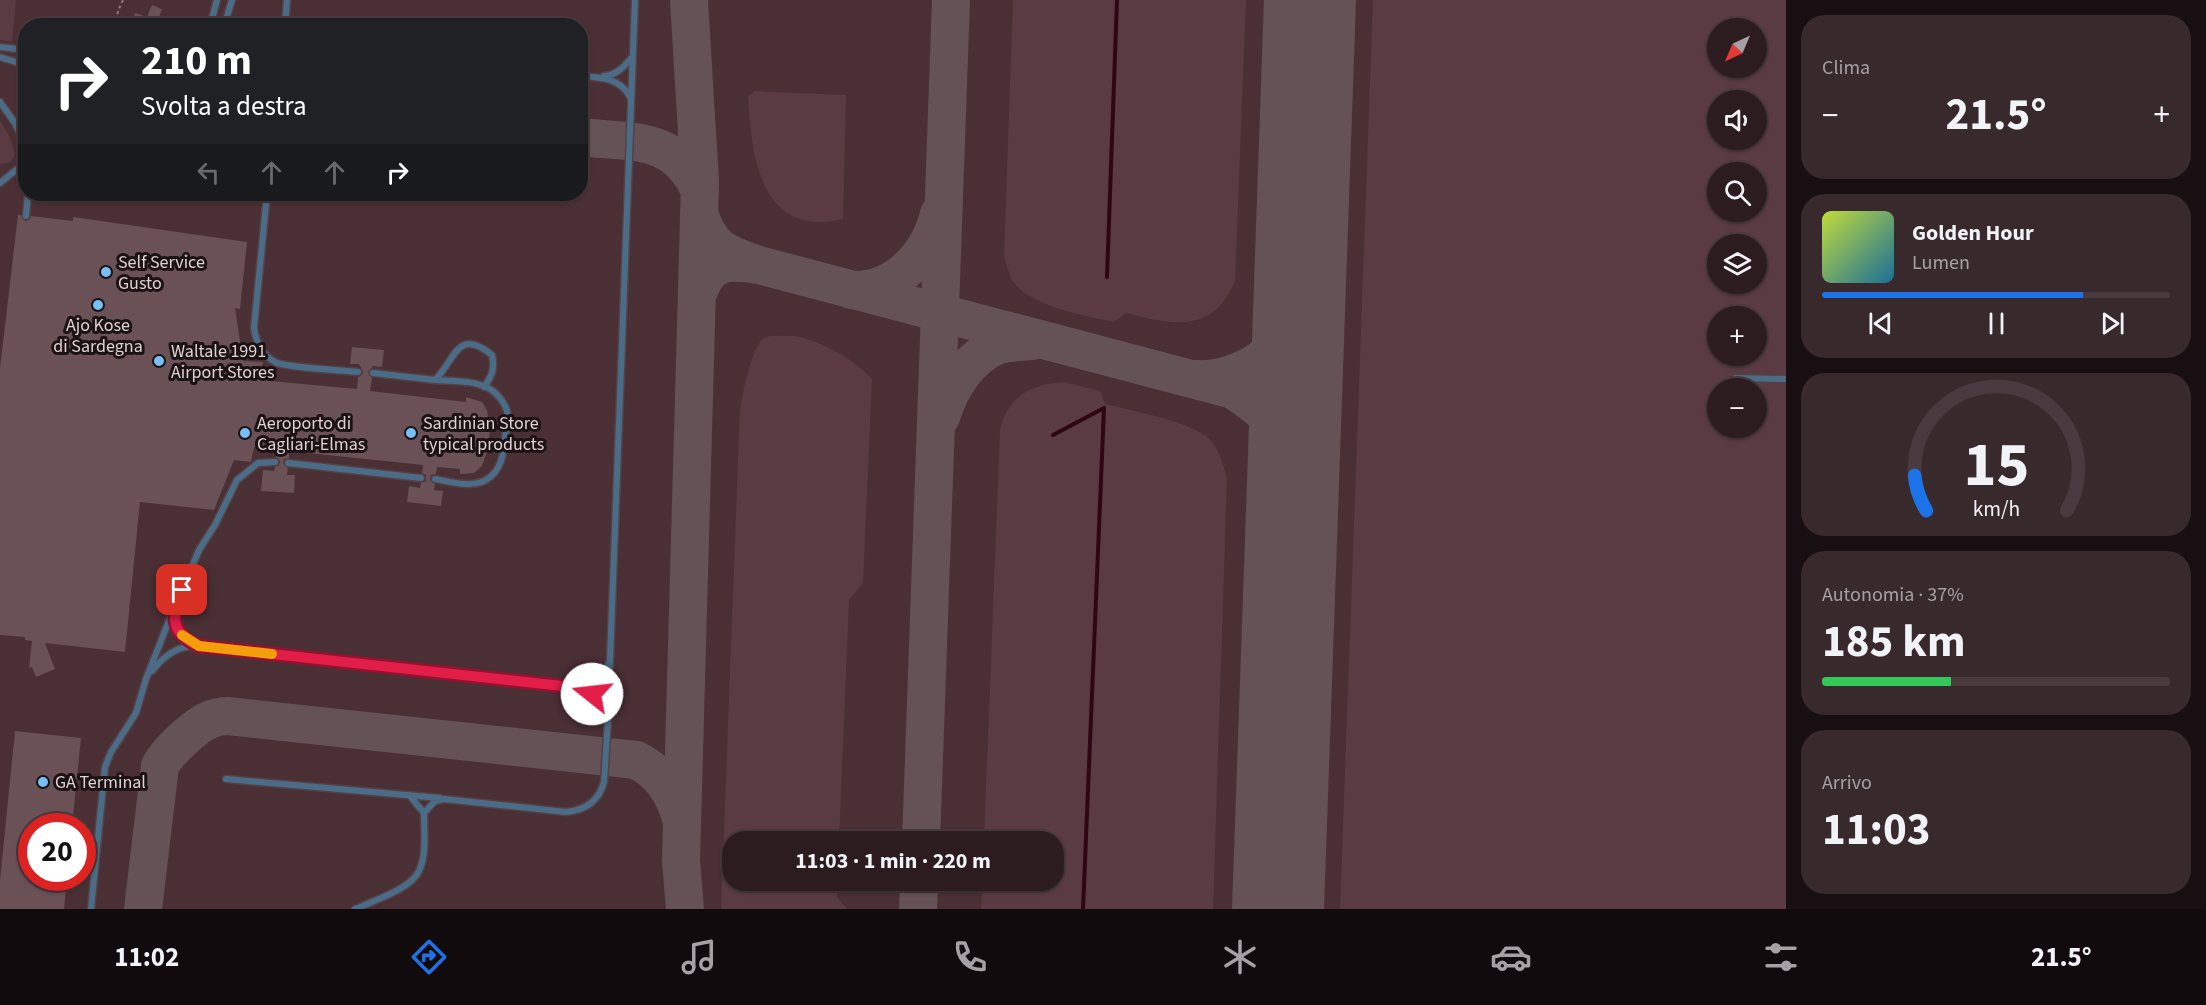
<!DOCTYPE html>
<html lang="it">
<head>
<meta charset="utf-8">
<style>
	body { margin:0; font-family:"Source Sans 3",sans-serif; background:#38292d; color:#f1f3f6; height:100vh; display:flex; flex-direction:column; font-size:22px; white-space:nowrap }
	* { box-sizing:border-box; margin:0 }
	p { font-size:20px; color:#a6a1a5 }
	.icon { flex:none; width:33px; height:33px; fill:none; stroke:currentColor; stroke-width:2; stroke-linecap:round; stroke-linejoin:round }
	.map { position:relative; flex:1; overflow:hidden }
	.details { display:flex; flex-direction:column; gap:15px; padding:15px; background:#180f12; width:420px }
	.details>* { flex:none }
	.guide { position:absolute; left:18px; top:18px; width:570px; height:183px; border-radius:24px; box-shadow:0 2px 4px #0004,0 0 0 2px #483a3e; background:#202124; color:#fff; overflow:hidden }
	.needle { width:39px; rotate:224deg }
	.buttons { position:absolute; left:1707px; top:18px; display:grid; gap:12px }
	.buttons a { display:grid; place-items:center; width:60px; height:60px; border-radius:50%; background:#2c1c20; box-shadow:0 2px 4px #0004,0 0 0 2px #483a3e; font-size:30px }
	.speed { position:absolute; left:18px; top:813px; display:flex; gap:12px; font-size:30px; font-weight:700; text-align:center }
	.speed>* { display:grid; place-content:center; width:78px; height:78px; border-radius:50%; background:#2c1c20; box-shadow:0 2px 4px #0004,0 0 0 2px #483a3e; line-height:1 }
	.speed .limit { border:9px solid #d22; background:#fff; color:#111 }
	.pin { position:absolute; display:grid; place-items:center; width:51px; height:51px; color:#fff; margin:-26px; border-radius:12px; box-shadow:0 3px 9px #0006 }
	.me { position:absolute; width:66px; margin:-33px; rotate:286deg; stroke-linejoin:round; filter:drop-shadow(0 0 4px #0008) }
	.turn { display:flex; align-items:center; gap:21px; height:126px; padding:0 24px; font-size:27px }
	.turn .icon { width:78px; height:78px; stroke-width:2.5 }
	.turn b { display:block; font-size:42px; line-height:51px }
	.lanes { display:flex; align-items:center; height:57px; padding:0 24px; background:#0003; justify-content:center; gap:30px; direction:ltr }
	.lanes .off { opacity:.35 }
	.big { font-size:45px; font-weight:700; line-height:1.1 }
	.details .tile { flex:1; display:flex; flex-direction:column; justify-content:center; gap:9px; min-width:0; padding:0 21px; border-radius:24px; background:#38292d }
	.details .dial { align-items:center; gap:0 }
	.dial svg { height:156px; overflow:visible; fill:none; stroke:#483a3e; stroke-width:7; stroke-linecap:round; text-anchor:middle }
	.dial text { fill:#f1f3f6; stroke:none }
	.song { display:flex; align-items:center; gap:18px }
	.cover { width:72px; height:72px; border-radius:9px; background:linear-gradient(135deg,hsl(70 70% 55%),hsl(200 70% 35%)) }
	.played { height:6px; border-radius:3px; background:linear-gradient(90deg,#1a73e8 75%,#483a3e 75%) }
	.keys { display:flex; justify-content:space-around; direction:ltr }
	.heat { display:flex; justify-content:space-between; align-items:center; font-size:33px; direction:ltr }
	.charge { height:9px; border-radius:4px; background:linear-gradient(90deg,#34c759 37%,#483a3e 0) }
	.trip { position:absolute; left:722px; top:831px; width:342px; height:60px; border-radius:24px; background:#2c1c20; box-shadow:0 2px 4px #0004,0 0 0 2px #483a3e; font-weight:700; line-height:60px; text-align:center }
	.dock { display:flex; height:96px; justify-content:space-around; align-items:center; background:#120b0d; color:#a6a1a5 }
	.dock .icon { width:42px; height:42px }
	.dock .active { color:#1a73e8 }
	.dock b { font-size:27px; color:#f1f3f6 }
	main { display:flex; flex:1; min-height:0 }
	.map>svg:first-child { display:block }
</style>
</head>
<body>
<main>
<div class="map">
<svg width="1786" height="909" viewBox="0 0 1786 909">
	<rect width="100%" height="100%" fill="#3a262b"/>
	<!-- built -->
	<path fill="#4a2f35" fill-rule="evenodd" d="M0 0H1786V909H0ZM26 26H580V194H26ZM1718 28H1756V68H1718ZM1718 100H1756V140H1718ZM1718 172H1756V212H1718ZM1718 244H1756V284H1718ZM1718 316H1756V356H1718ZM1718 388H1756V428H1718ZM32 826H82V878H32ZM732 842H1053V880H732Z"/>
	<!-- green -->
	<path fill="#5b3b43" fill-rule="evenodd" d="M0 0H16L12 42 0 40Z
		M1013 0H1246L1235 281C1213 334 1173 325 1126 313L1114 322C1086 316 1026 306 1011 278 1008 271 1006 263 1004 256Z
		M1373 0H1786V909H1340ZM1718 28H1756V68H1718ZM1718 100H1756V140H1718ZM1718 172H1756V212H1718ZM1718 244H1756V284H1718ZM1718 316H1756V356H1718ZM1718 388H1756V428H1718Z
		M753 91 846 95 843 219C760 239 751 155 748 95L752 94Z
		M0 120 9 136 15 154 11 162 0 164Z
		M795 336C824 342 852 358 872 379L863 583 849 600 839 841 732 842V880L838 881 837 897 847 909H721L740 409C743 395 752 340 767 337 775 335 786 336 795 336Z
		M1064 382 1100 391 1105 404C1132 411 1198 422 1213 443 1221 454 1223 466 1227 478L1213 909H981L983 881 1053 880V842L984 841 1000 430C1008 396 1031 384 1064 382Z"/>
	<g fill="none" stroke-linecap="round" stroke-linejoin="round">
		<!-- stream -->
		<path stroke="#2e0614" stroke-width="4" d="M1107 277 1117 0
			M1053 435 1104 408 1083 909"/>
		<!-- taxiway -->
		<path stroke="#645256" stroke-width="38" d="M580 137C633 143 675 135 700 191
			M759 265 1233 390C1258 406 1285 427 1290 458 1292 476 1291 496 1292 515
			M851 290C896 292 929 255 939 214
			M697 296C709 260 726 260 759 265 724 253 711 249 699 213
			M1197 379C1211 380 1224 377 1237 372 1295 350 1295 304 1301 251
			M941 417C950 388 969 356 999 345 1009 342 1022 342 1032 341
			M921 842 951 0
			M143 909 160 766C167 752 195 726 209 720 216 717 222 716 228 716L636 760C661 772 673 792 681 818
			M685 909 681 860 700 182 689 0
			M918 909 919 880"/>
		<!-- runway -->
		<path stroke="#645256" stroke-width="92" d="M1278 909 1310 0"/>
	</g>
	<!-- building -->
	<path fill="#695156" d="M152 5 162 9 158 20 166 23V26H130L135 13 147 17Z
		M18 215H21L25 221 29 220 31 216 73 221V217L247 242 240 309 235 308 243 361 263 362 260 380 357 389 358 377 362 375 363 372 359 364H350L352 347 384 350 382 367 373 366 368 372 372 378 370 391 466 402V397L482 402 487 410 490 428 488 449 482 466 474 473 460 474V469L437 467 436 474 431 475 430 480 435 484 434 490 443 491 441 506 407 502 409 486 420 488 421 483 426 481V475L422 473 423 465 289 451V458L284 459 283 463 288 468 287 475H295L294 493 261 491 263 470 274 471 275 467 279 465 280 461 276 457V449L254 447 251 462 234 460 214 510 140 502 125 652 45 643 55 669 36 677 32 667 29 668 32 641 25 640V637L0 635V368Z
		M15 731 81 738 72 826H32V878H67L64 909H0V880Z"/>
	<g fill="none" stroke-linecap="round" stroke-linejoin="round">
		<!-- lane casing -->
		<g stroke="#544146" stroke-width="9">
			<path id="lane" d="M210 26 217 0
				M224 26 232 0
				M285 26 287 0
				M0 47 26 50
				M0 57 16 62 26 67
				M580 76C600 77 621 78 630 97
				M604 76C617 75 625 66 633 56
				M0 102 15 123 26 147
				M0 183 26 162
				M267 194 254 328C256 342 261 355 275 362 286 368 342 370 358 372
				M26 216 28 194
				M373 373 435 380
				M1736 378 1786 379
				M275 462 258 463 237 480 215 525 199 550 174 610C174 628 183 639 199 646L580 688C594 696 605 704 608 720L604 782C599 801 586 810 566 812L444 799 435 801 424 813C424 831 427 854 419 871 411 889 373 901 355 909
				M288 463 421 478
				M435 479C451 482 472 488 486 480 504 470 504 447 506 430 506 424 508 417 507 411 505 403 497 393 490 389 474 380 453 381 435 380 456 359 457 327 492 355 495 369 492 376 484 387
				M152 671C162 658 177 646 195 646
				M580 688 596 681 610 662
				M608 713 635 0
				M226 779 440 798
				M410 796 424 813
				M91 909 105 767 111 752 136 713 146 679 172 613"/>
		</g>
		<!-- path -->
		<path stroke="#8f7e82" stroke-width="2" stroke-dasharray="3 3" stroke-linecap="butt" d="M116 26 118 11 123 0"/>
		<!-- lane -->
		<use href="#lane" stroke="#4b6c87" stroke-width="6"/>
	</g>
	<g fill="none" stroke-linecap="round" stroke-linejoin="round">
		<!-- route casing -->
		<g stroke="#92132f" stroke-width="15">
			<path id="route" d="M182 590C171 616 170 633 199 646L580 688 592 694"/>
		</g>
		<!-- route -->
		<use href="#route" stroke="#e11d48" stroke-width="10"/>
		<!-- slow -->
		<path stroke="#f59e0b" stroke-width="10" d="M182 635 199 646 272 654"/>
	</g>
	<!-- markers -->
	<g fill="#77bff7" stroke="#1b1214" stroke-width="2">
		<circle cx="106" cy="272" r="6"/>
		<circle cx="98" cy="305" r="6"/>
		<circle cx="159" cy="361" r="6"/>
		<circle cx="245" cy="433" r="6"/>
		<circle cx="411" cy="433" r="6"/>
		<circle cx="43" cy="782" r="6"/>
	</g>
	<g text-anchor="middle" stroke-width="6" stroke-linejoin="round" paint-order="stroke">
		<!-- poi labels -->
		<g font-size="18" fill="#dfd1d4" stroke="#1b1214" text-anchor="start">
			<text x="118" y="268">Self Service<tspan x="118" dy="21">Gusto</tspan></text>
			<text x="98" y="331" text-anchor="middle">Ajo Kose<tspan x="98" dy="21">di Sardegna</tspan></text>
			<text x="171" y="357">Waltale 1991<tspan x="171" dy="21">Airport Stores</tspan></text>
			<text x="257" y="429">Aeroporto di<tspan x="257" dy="21">Cagliari-Elmas</tspan></text>
			<text x="423" y="429">Sardinian Store<tspan x="423" dy="21">typical products</tspan></text>
			<text x="55" y="788">GA Terminal</text>
		</g>
	</g>
</svg>
<div class="buttons">
<a><svg class="needle" viewBox="-14 -14 28 28"><path d="M0-13l5 13h-10z" fill="#e53935"/><path d="M0 13l5-13h-10z" fill="#a6a1a5"/></svg></a>
<a><svg class="icon" aria-label="sound" viewBox="0 0 24 24"><path d="M4 9h4l5-4v14l-5-4H4zM17 9q2 3 0 6"/></svg></a>
<a><svg class="icon" aria-label="search" viewBox="0 0 24 24"><circle cx="10" cy="10" r="6"/><path d="M15 15l6 6"/></svg></a>
<a><svg class="icon" aria-label="layers" viewBox="0 0 24 24"><path d="M12 4l9 5-9 5-9-5zM3 14l9 5 9-5"/></svg></a>
<a>+</a>
<a>−</a>
</div>
<div class="speed"><div class="limit">20</div></div>
<div class="pin" style="left:182px;top:590px;background:#d93025"><svg class="icon" aria-label="arrive" viewBox="0 0 24 24"><path d="M6 21V4h12l-3 4 3 4H6"/></svg></div>
<svg class="me" style="left:592px;top:694px" viewBox="-20 -20 40 40"><circle r="19" fill="#fff"/><path d="M0-13L10 11 0 6-10 11z" fill="#e11d48"/></svg>
<div class="trip">11:03 · 1 min · 220 m</div>
<div class="guide">
<div class="turn"><svg class="icon" aria-label="right" viewBox="0 0 24 24"><path d="M7 20v-9h11M14 6l5 5-5 5"/></svg><div><b>210 m</b>Svolta a destra</div></div>
<div class="lanes"><svg class="icon off" aria-label="left" viewBox="0 0 24 24"><path d="M17 20v-9H6M10 6l-5 5 5 5"/></svg><svg class="icon off" aria-label="ahead" viewBox="0 0 24 24"><path d="M12 20V5M6 11l6-6 6 6"/></svg><svg class="icon off" aria-label="ahead" viewBox="0 0 24 24"><path d="M12 20V5M6 11l6-6 6 6"/></svg><svg class="icon" aria-label="right" viewBox="0 0 24 24"><path d="M7 20v-9h11M14 6l5 5-5 5"/></svg></div>
</div>
</div>
<section class="details">
<div class="tile"><p>Clima</p>
<div class="heat"><a>−</a><b class="big">21.5°</b><a>+</a></div>
</div>
<div class="tile">
<div class="song"><i class="cover"></i><div><b>Golden Hour</b><p>Lumen</p></div></div>
<div class="played"></div>
<div class="keys"><svg class="icon" aria-label="previous" viewBox="0 0 24 24"><path d="M18 5L8 12l10 7zM5 5v14"/></svg><svg class="icon" aria-label="pause" viewBox="0 0 24 24"><path d="M8 5v14M16 5v14"/></svg><svg class="icon" aria-label="next" viewBox="0 0 24 24"><path d="M6 5l10 7-10 7zM19 5v14"/></svg></div>
</div>
<div class="tile dial"><svg viewBox="0 0 100 80">
<path d="M14 69A42 42 0 1 1 86 69"/>
<path d="M14 69A42 42 0 0 1 8 51" stroke="#1a73e8"/>
<text x="50" y="56" font-size="32" font-weight="700">15</text>
<text x="50" y="72" font-size="11">km/h</text>
</svg></div>
<div class="tile"><p>Autonomia · 37%</p><b class="big">185 km</b><div class="charge"></div></div>
<div class="tile"><p>Arrivo</p><b class="big">11:03</b></div>
</section>
</main>
<nav class="dock">
<b>11:02</b>
<svg class="icon active" aria-label="directions" viewBox="0 0 24 24"><path d="M12 3l9 9-9 9-9-9zM9 14v-3h6M13 9l2 2-2 2"/></svg>
<svg class="icon" aria-label="music" viewBox="0 0 24 24"><path d="M9 18V5l10-2v13"/><circle cx="6" cy="18" r="3"/><circle cx="16" cy="16" r="3"/></svg>
<svg class="icon" aria-label="phone" viewBox="0 0 24 24"><path d="M5 4h4l2 5-3 2q2 4 5 5l2-3 5 2v4C11 20 4 13 5 4z"/></svg>
<svg class="icon" aria-label="climate" viewBox="0 0 24 24"><path d="M12 3v18M4 7l16 10M4 17L20 7"/></svg>
<svg class="icon" aria-label="car" viewBox="0 0 24 24"><path d="M5 17H2v-5l4-1 3-4h7l3 4 3 1v5h-3M9 17h6M6 11h13"/><circle cx="7" cy="17" r="2"/><circle cx="17" cy="17" r="2"/></svg>
<svg class="icon" aria-label="filters" viewBox="0 0 24 24"><path d="M4 7h16M4 17h16"/><circle cx="9" cy="7" r="2"/><circle cx="15" cy="17" r="2"/></svg>
<b>21.5°</b>
</nav>
</body>
</html>
